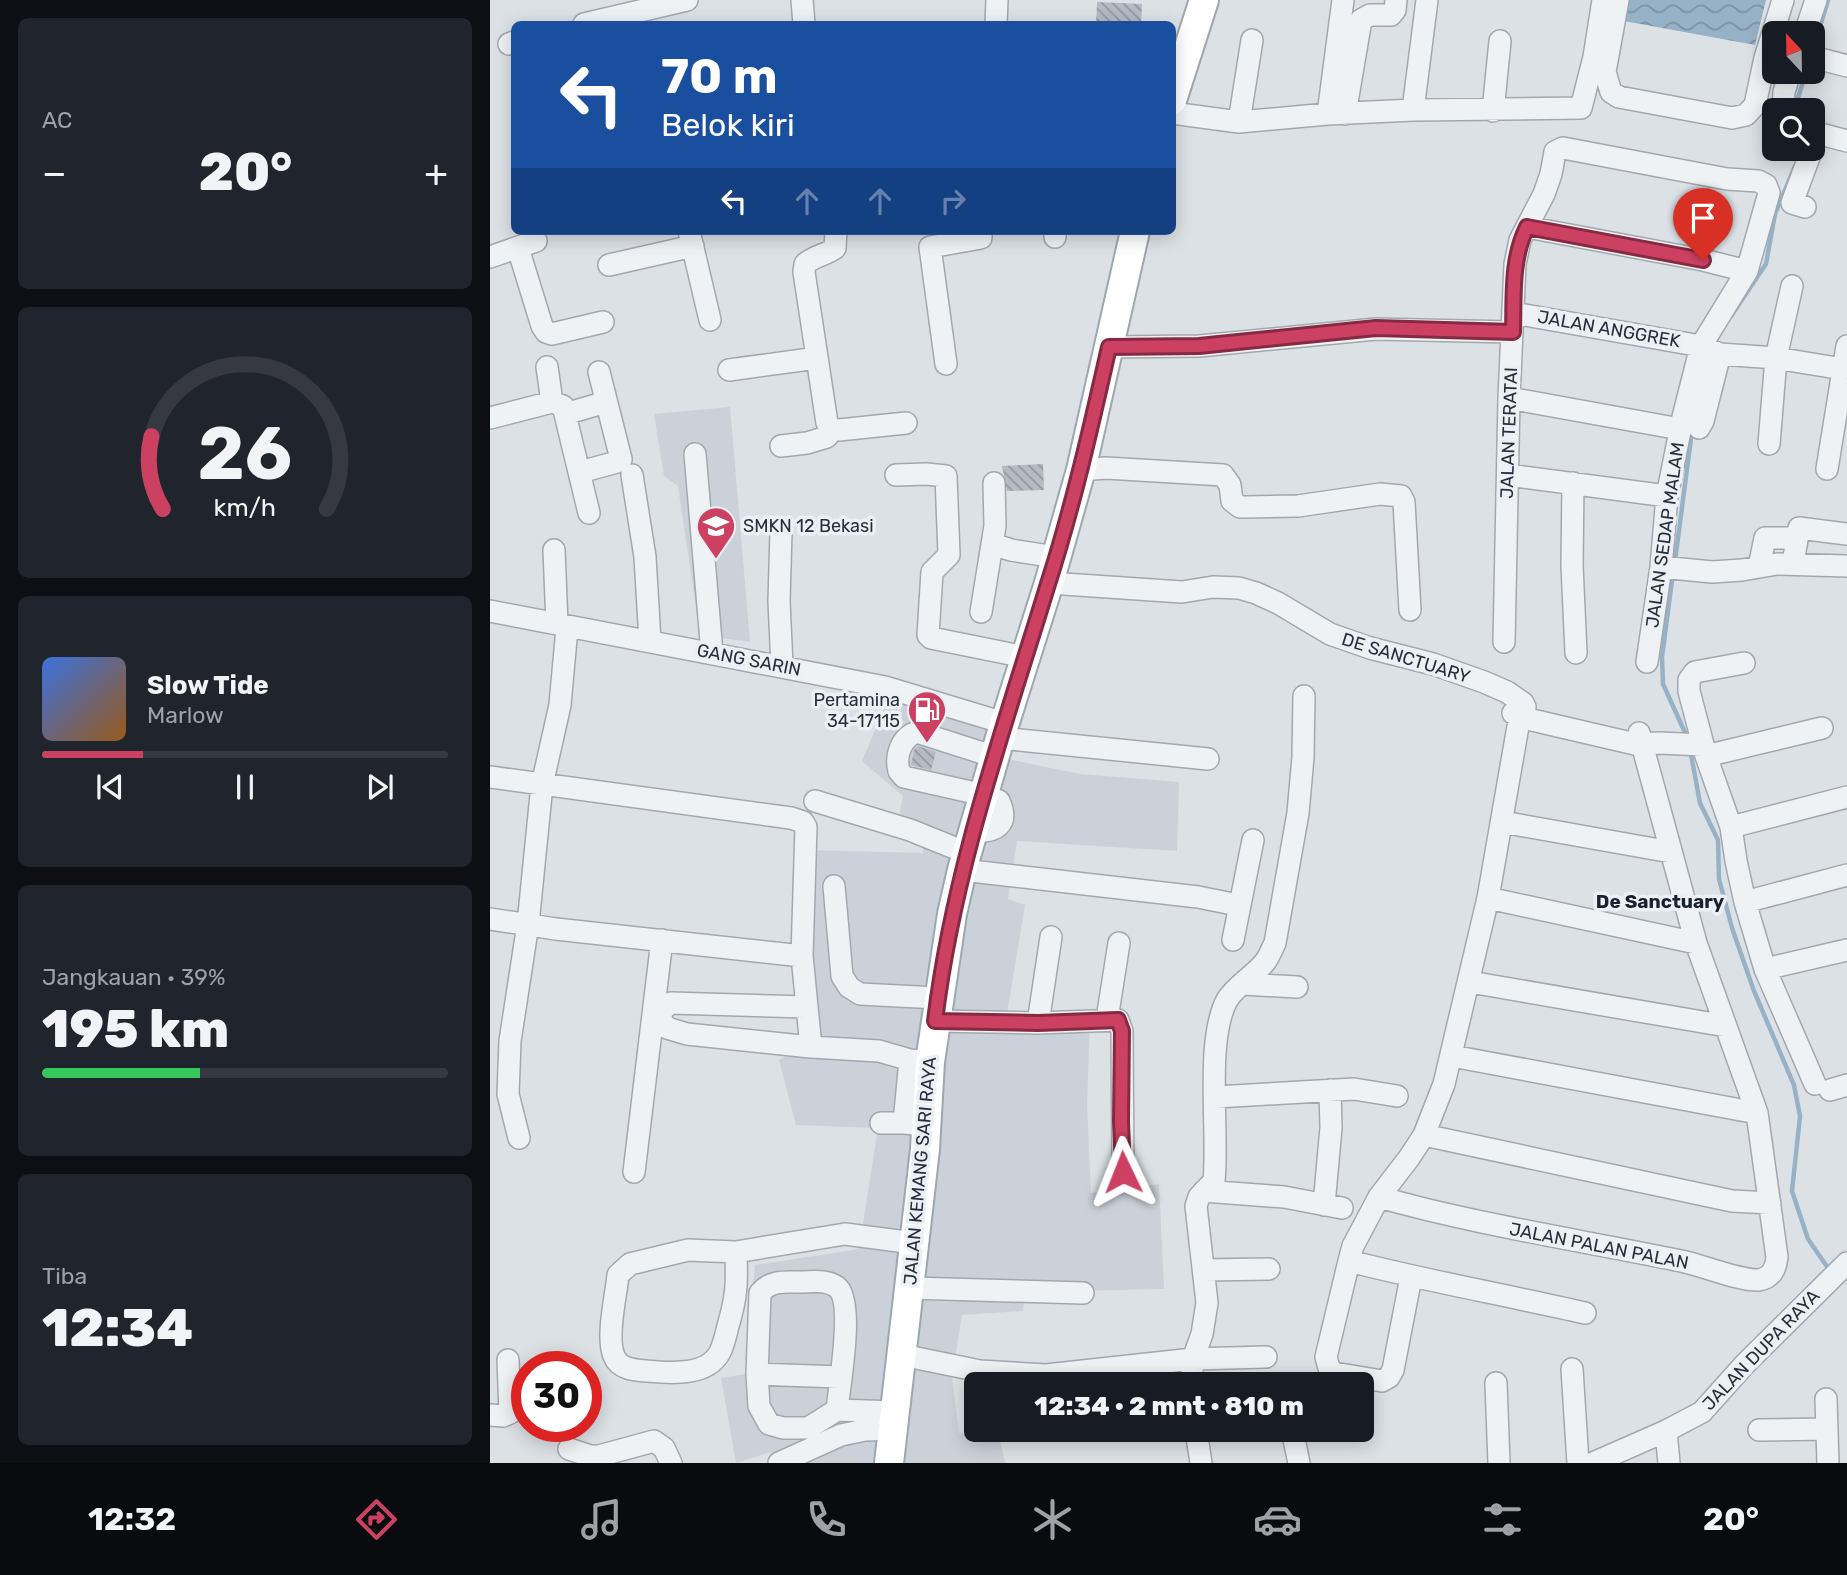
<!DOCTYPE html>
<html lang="id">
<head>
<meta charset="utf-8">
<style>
	body { margin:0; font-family:Rubik,sans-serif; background:#20242c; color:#f1f3f6; height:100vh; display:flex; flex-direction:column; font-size:26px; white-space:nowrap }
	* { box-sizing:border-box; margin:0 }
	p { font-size:23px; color:#9ea1a6 }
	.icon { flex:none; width:38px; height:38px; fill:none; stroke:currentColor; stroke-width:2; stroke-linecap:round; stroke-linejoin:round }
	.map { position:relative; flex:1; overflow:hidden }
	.panel { display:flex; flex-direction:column; gap:18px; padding:18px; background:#0d0f14; width:490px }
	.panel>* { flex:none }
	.banner { position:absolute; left:21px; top:21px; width:665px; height:214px; border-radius:10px; box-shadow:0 4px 18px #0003; background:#1a4fa0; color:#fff; overflow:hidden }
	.needle { width:46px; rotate:338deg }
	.tools { position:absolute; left:1272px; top:21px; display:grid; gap:14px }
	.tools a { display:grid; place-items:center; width:63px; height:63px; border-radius:10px; background:#171b24; box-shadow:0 4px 18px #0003; font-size:35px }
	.speed { position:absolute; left:21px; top:1351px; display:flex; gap:14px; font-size:35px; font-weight:700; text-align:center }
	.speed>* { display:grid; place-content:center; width:91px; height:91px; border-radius:50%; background:#171b24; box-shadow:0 4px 18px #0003; line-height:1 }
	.speed .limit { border:10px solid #d22; background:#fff; color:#111 }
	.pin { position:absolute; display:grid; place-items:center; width:60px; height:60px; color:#fff; margin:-72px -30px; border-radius:50% 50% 50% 0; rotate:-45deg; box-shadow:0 0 7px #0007 }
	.pin .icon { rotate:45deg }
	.me { position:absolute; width:77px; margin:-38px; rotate:358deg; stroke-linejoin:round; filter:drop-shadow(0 0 5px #0008) }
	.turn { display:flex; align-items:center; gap:24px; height:147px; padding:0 35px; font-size:32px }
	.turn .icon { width:91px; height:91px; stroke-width:2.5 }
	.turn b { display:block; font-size:49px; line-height:60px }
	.lanes { display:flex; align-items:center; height:66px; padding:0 35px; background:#0003; justify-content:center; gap:35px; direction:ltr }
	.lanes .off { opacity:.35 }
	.big { font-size:52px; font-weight:800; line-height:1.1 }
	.panel .tile { flex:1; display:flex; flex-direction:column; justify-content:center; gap:10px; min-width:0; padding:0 24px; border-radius:10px; background:#20242c }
	.panel .dial { align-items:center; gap:0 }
	.dial svg { height:182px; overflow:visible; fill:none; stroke:#363941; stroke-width:7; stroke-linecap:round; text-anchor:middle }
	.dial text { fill:#f1f3f6; stroke:none }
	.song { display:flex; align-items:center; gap:21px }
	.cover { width:84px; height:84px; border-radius:10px; background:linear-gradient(135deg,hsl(220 70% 55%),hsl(30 70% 35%)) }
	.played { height:7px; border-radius:4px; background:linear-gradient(90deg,#cc4062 25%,#363941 25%) }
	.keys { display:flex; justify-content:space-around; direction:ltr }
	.heat { display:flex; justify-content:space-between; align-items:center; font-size:38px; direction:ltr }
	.charge { height:10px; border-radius:5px; background:linear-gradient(90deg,#34c759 39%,#363941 0) }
	.trip { position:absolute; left:474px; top:1372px; width:410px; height:70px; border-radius:10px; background:#171b24; box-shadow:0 4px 18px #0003; font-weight:800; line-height:70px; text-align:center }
	.tabs { display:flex; height:112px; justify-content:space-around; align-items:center; background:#090b0e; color:#9ea1a6 }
	.tabs .icon { width:49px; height:49px }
	.tabs .active { color:#cc4062 }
	.tabs b { font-size:32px; color:#f1f3f6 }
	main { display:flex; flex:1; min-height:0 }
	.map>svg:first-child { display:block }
</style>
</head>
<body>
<main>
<section class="panel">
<div class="tile"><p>AC</p>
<div class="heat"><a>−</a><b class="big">20°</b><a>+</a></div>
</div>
<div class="tile dial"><svg viewBox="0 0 100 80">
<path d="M14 69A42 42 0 1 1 86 69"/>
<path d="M14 69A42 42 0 0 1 9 37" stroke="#cc4062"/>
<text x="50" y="56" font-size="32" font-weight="700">26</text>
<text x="50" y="72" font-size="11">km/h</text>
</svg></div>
<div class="tile">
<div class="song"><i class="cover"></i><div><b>Slow Tide</b><p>Marlow</p></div></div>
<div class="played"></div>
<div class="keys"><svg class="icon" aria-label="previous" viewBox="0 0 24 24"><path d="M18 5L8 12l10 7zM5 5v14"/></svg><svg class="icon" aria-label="pause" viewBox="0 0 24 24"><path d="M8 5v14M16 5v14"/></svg><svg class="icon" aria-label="next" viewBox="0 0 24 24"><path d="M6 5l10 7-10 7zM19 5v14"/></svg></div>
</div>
<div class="tile"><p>Jangkauan · 39%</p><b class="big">195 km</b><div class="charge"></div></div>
<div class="tile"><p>Tiba</p><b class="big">12:34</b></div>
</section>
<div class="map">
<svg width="1357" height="1463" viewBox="0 0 1357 1463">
	<defs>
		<pattern id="water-waves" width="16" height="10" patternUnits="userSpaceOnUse" patternTransform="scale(1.75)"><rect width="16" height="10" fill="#97b2c7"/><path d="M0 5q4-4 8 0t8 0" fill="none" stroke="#7b91a3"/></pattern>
		<pattern id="building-back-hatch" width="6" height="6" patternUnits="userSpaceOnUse" patternTransform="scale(1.75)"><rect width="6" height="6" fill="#b4bbc3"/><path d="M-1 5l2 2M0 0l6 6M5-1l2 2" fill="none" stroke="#9298a0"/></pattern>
	</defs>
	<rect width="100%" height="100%" fill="#dce1e6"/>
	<!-- built -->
	<path fill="#cad1d8" d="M240 407 260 642 210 635 188 486 174 476 164 414Z
		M404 685 529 720 517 759 590 774 689 782 687 851 527 841 518 899 535 905 516 1019 600 1022 597 1104 601 1193 669 1184 674 1289 535 1292 533 1311 472 1315 462 1377 469 1433 508 1430 515 1463H283L281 1452 246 1463 231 1378 255 1374 265 1265 369 1249 388 1128 306 1125 289 1060 326 1039 317 850 433 853 432 831 408 822 413 796 372 761Z"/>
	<!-- water -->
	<path fill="url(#water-waves)" d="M1137 0H1276L1265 45 1134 21Z"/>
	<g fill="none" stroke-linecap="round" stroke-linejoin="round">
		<!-- stream -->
		<path stroke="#97b2c7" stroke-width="4.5" d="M1323 50 1338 0
			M1310 110 1308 98 1316 72
			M1241 316 1276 264 1285 214 1305 166
			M1185 561 1202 431
			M1183 573 1172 657 1173 684 1197 737
			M1200 749 1210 803 1228 840 1229 879 1242 928 1264 991 1304 1085 1310 1116 1302 1191 1318 1239 1340 1271"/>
	</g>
	<!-- building -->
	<path fill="url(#building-back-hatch)" d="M607 2 652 4 651 24H606Z
		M553 464 554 490 517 491 512 466Z
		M428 746 446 752 441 770 421 765 424 750Z"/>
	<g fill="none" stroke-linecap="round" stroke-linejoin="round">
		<!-- minor casing -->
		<g stroke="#a2a8b0" stroke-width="24">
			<path id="minor" d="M312 0 314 24
				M1128 0 1115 72 1121 92 1129 97 1242 118 1256 115 1265 105 1275 58 1293 0
				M94 24 197 0
				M506 24 507 0
				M1315 33 1326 0
				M19 44 24 42
				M1323 57 1357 66
				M923 110 937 0
				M1293 110 1294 92 1300 72
				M1003 111 1010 41
				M682 113 749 122 838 114 923 110 1091 108 1104 57 1113 0
				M838 114 853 0
				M855 114 871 20 880 15H901L905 10 906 0
				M749 122 762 40
				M1323 132 1357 141
				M1315 207 1302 203 1322 149
				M1037 227 1213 260 1257 271
				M199 231 220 320
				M346 231 345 248C336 255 324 256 315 264L314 272 337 423 342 429 349 430 416 423
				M565 231V237
				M28 248 52 326 56 332 62 334 113 322
				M0 257 46 241
				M119 265 203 246
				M1023 313 1211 346 1230 354 1286 358 1353 369
				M619 347 709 346 886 329 1022 332
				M456 364 440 247 491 238V231
				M57 367 62 402
				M239 370 327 358
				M1019 398 1190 429
				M75 414 116 402
				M0 418 62 402 73 406 99 513
				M1209 428 1213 421 1230 354
				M1279 444 1286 358 1302 286
				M291 446 317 443 337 437 342 429
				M205 454 222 653
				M1337 469 1357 346
				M591 470 616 468 733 475 740 485 742 501 750 507H756L808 506 890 494 911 496 914 502 920 610
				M90 472 127 462 131 459 109 372
				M142 475 155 557 160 641
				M406 475 436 474 456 476 459 555 442 572 438 635 441 638 535 657
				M1018 475 1177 496
				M1083 483 1082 565 1086 653
				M291 531 289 601 292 666
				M503 544 521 550 566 557
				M64 550 67 624
				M1303 563 1309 528 1357 534
				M1171 567 1222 572 1252 570 1287 564 1357 566
				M1269 567 1275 538H1307
				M559 583 692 592 723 587 749 588 766 593 788 603 840 634 880 648 943 664 994 682 1017 692 1033 703 1035 707 1032 715 1023 713
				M0 611 395 687 514 723
				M491 612 505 526 504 483
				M1014 642 1019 398 1025 264 1030 240 1054 194 1061 174 1065 152 1073 148 1237 179 1268 181 1276 185 1279 193 1257 271 1211 346 1192 421 1177 496 1171 567 1157 662
				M1254 663 1205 672 1199 680V691L1216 756 1241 827 1246 861 1255 902 1275 969 1325 1084
				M1030 715 998 898 954 1084 934 1135 919 1158 889 1197 863 1246 859 1261C937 1281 1016 1295 1095 1313
				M1032 715 1042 720 1145 744 1170 743 1213 745
				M510 738 718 759
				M1216 756 1332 728
				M0 777 301 818 313 822 316 827 312 956 321 1047 389 1051 420 1060 440 1062
				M325 801 420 830 477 853
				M1012 822 1181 852
				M1241 827 1357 797
				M483 831C505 833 520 825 509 801L494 795 414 777 409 771C405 756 411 737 427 732L505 757
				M472 870 708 897 748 905
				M344 886 352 976 359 987 370 994 448 998
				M998 898 1206 943
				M1255 902 1357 875
				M0 919 66 929 312 956
				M743 940 763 840
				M1275 969 1357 950
				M980 982 1236 1026
				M753 984 807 987
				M316 1007 181 1003 173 1009 170 1019 177 1028 197 1034 321 1047
				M617 1019 629 943
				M445 1021 548 1023 628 1020 632 1031 633 1172
				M548 1023 561 937
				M962 1056 1267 1113
				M420 1060 414 1123 437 1125
				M1340 1090 1357 1085
				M726 1097 864 1089 907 1096
				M391 1123H414
				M934 1135 1242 1201 1280 1203
				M29 1138 18 1094 20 1041 38 924 52 785 70 705 77 628
				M144 1172 172 940
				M714 1191 794 1197 852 1208
				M889 1197C988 1225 1090 1240 1191 1261 1212 1265 1249 1281 1269 1280 1281 1278 1286 1269 1287 1257L1267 1113 1206 943 1149 733
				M834 1205 841 1128 840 1090
				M246 1252C247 1282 247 1296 238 1326 236 1334 234 1344 230 1352 217 1377 179 1373 156 1371 144 1370 129 1369 124 1356 116 1337 126 1296 128 1275L140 1264 198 1250 246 1252 355 1234 424 1243
				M859 1261 836 1357 839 1368 844 1373 892 1381 899 1377 903 1370 921 1277
				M714 1270 779 1269
				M420 1288 593 1293
				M412 1355 490 1371 556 1375 703 1359 776 1357
				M1082 1369 1088 1463
				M267 1374 350 1377
				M1006 1383 1009 1463
				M701 1384 703 1359 712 1334 717 1303 706 1206 709 1197 724 1181C729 1132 715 1041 737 1000 746 985 764 976 775 962 779 957 782 949 785 943L808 813 813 757 814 696
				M1336 1399 1338 1463
				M347 1410C349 1387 365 1302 347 1287 336 1279 322 1282 310 1282 294 1282 281 1280 270 1293L267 1374 269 1406 279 1424 293 1428H318L347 1410 406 1412
				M0 1415 13 1416 20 1413 18 1360
				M706 1430 711 1463
				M802 1430 809 1463
				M1269 1430 1337 1429
				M1176 1431 1179 1463
				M79 1449 100 1456H109L164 1441 174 1448 181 1463
				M289 1463 351 1435 375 1430 404 1429
				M1103 1463 1176 1431 1212 1412 1255 1364 1357 1263"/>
		</g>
		<!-- major casing -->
		<g stroke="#9ca7b2" stroke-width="32">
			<path id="major" d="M682 100 714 0
				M399 1463 435 1149 440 1062 462 914 472 870 510 738 559 583 591 470 645 231"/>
		</g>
		<!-- minor -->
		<use href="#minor" stroke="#eff2f5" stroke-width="21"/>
		<!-- major -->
		<use href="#major" stroke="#fff" stroke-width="28"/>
	</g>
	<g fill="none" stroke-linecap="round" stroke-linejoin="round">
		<!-- route casing -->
		<g stroke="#852a40" stroke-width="18">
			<path id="route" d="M633 1172 631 1121 632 1031 628 1020 548 1023 445 1021C463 871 514 728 558 584 583 506 601 427 619 347L709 346 886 328 1023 332C1024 297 1021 259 1037 227L1213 260"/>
		</g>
		<!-- route -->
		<use href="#route" stroke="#cc4062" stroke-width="12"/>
	</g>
	<!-- icons -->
	<defs>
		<g id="school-pin" transform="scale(2.0125)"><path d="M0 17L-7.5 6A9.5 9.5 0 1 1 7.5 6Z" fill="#cc4062" stroke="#ecf0f4"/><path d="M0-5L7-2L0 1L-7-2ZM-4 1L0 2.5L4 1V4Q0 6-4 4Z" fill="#fff"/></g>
		<g id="fuel-pin" transform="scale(2.0125)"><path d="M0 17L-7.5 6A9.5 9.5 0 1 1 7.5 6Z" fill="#cc4062" stroke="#ecf0f4"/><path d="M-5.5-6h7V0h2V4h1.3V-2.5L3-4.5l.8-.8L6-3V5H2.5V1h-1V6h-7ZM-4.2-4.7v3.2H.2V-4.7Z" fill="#fff"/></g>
	</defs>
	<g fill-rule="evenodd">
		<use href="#school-pin" x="226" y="526"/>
		<use href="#fuel-pin" x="437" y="710"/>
	</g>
	<g text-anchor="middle" stroke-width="7" stroke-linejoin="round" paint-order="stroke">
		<!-- street labels -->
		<g font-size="18" fill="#26303d" stroke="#ecf0f4">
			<text transform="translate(1119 329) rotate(10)" y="6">JALAN ANGGREK</text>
			<text transform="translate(1019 433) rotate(-88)" y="6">JALAN TERATAI</text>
			<text transform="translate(1175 535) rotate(-82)" y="6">JALAN SEDAP MALAM</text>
			<text transform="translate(916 658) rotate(17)" y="6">DE SANCTUARY</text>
			<text transform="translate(259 660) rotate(11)" y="6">GANG SARIN</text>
			<text transform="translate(430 1171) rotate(-85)" y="6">JALAN KEMANG SARI RAYA</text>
			<text transform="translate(1109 1246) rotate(11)" y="6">JALAN PALAN PALAN</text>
			<text transform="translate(1271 1350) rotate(-46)" y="6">JALAN DUPA RAYA</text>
		</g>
		<!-- poi labels -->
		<g font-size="18" fill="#26303d" stroke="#ecf0f4" text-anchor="start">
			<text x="253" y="532">SMKN 12 Bekasi</text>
			<text x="410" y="706" text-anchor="end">Pertamina<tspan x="410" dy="21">34-17115</tspan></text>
		</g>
		<!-- neighbourhood labels -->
		<g font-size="19" font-weight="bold" fill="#19212d" stroke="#ecf0f4">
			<text x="1170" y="908">De Sanctuary</text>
		</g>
	</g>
</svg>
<div class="tools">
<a><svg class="needle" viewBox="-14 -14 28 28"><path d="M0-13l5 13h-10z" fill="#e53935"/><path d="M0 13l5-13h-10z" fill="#9ea1a6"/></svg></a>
<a><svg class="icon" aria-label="search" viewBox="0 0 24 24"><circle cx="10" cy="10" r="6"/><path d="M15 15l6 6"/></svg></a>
</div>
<div class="speed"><div class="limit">30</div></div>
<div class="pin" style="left:1213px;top:260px;background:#d93025"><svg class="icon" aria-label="arrive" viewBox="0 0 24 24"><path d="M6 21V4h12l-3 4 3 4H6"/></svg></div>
<svg class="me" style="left:633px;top:1172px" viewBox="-20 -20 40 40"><path d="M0-17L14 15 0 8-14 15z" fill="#cc4062" stroke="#fff" stroke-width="4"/></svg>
<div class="trip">12:34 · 2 mnt · 810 m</div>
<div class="banner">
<div class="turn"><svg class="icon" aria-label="left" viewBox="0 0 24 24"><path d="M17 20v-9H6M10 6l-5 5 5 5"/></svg><div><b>70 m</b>Belok kiri</div></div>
<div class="lanes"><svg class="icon" aria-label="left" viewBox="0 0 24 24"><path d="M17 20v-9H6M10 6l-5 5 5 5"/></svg><svg class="icon off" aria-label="ahead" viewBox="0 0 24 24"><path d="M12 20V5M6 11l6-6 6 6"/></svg><svg class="icon off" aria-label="ahead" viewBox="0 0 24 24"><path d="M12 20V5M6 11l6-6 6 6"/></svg><svg class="icon off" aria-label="right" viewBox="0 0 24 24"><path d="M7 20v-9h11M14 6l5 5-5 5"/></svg></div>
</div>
</div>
</main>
<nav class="tabs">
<b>12:32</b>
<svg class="icon active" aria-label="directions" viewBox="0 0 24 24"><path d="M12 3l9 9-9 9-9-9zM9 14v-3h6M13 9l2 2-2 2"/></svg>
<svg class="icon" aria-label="music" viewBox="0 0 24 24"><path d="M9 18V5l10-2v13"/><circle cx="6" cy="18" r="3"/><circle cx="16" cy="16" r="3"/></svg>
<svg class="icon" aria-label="phone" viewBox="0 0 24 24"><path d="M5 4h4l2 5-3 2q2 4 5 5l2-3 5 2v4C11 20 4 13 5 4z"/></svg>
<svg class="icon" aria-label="climate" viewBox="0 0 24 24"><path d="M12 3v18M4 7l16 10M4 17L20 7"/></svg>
<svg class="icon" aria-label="car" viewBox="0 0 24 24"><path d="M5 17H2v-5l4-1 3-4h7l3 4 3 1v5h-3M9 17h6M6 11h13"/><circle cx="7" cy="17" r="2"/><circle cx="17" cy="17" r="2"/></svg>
<svg class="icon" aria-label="filters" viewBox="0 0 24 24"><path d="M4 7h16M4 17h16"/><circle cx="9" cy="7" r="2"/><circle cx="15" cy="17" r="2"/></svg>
<b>20°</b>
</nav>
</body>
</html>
